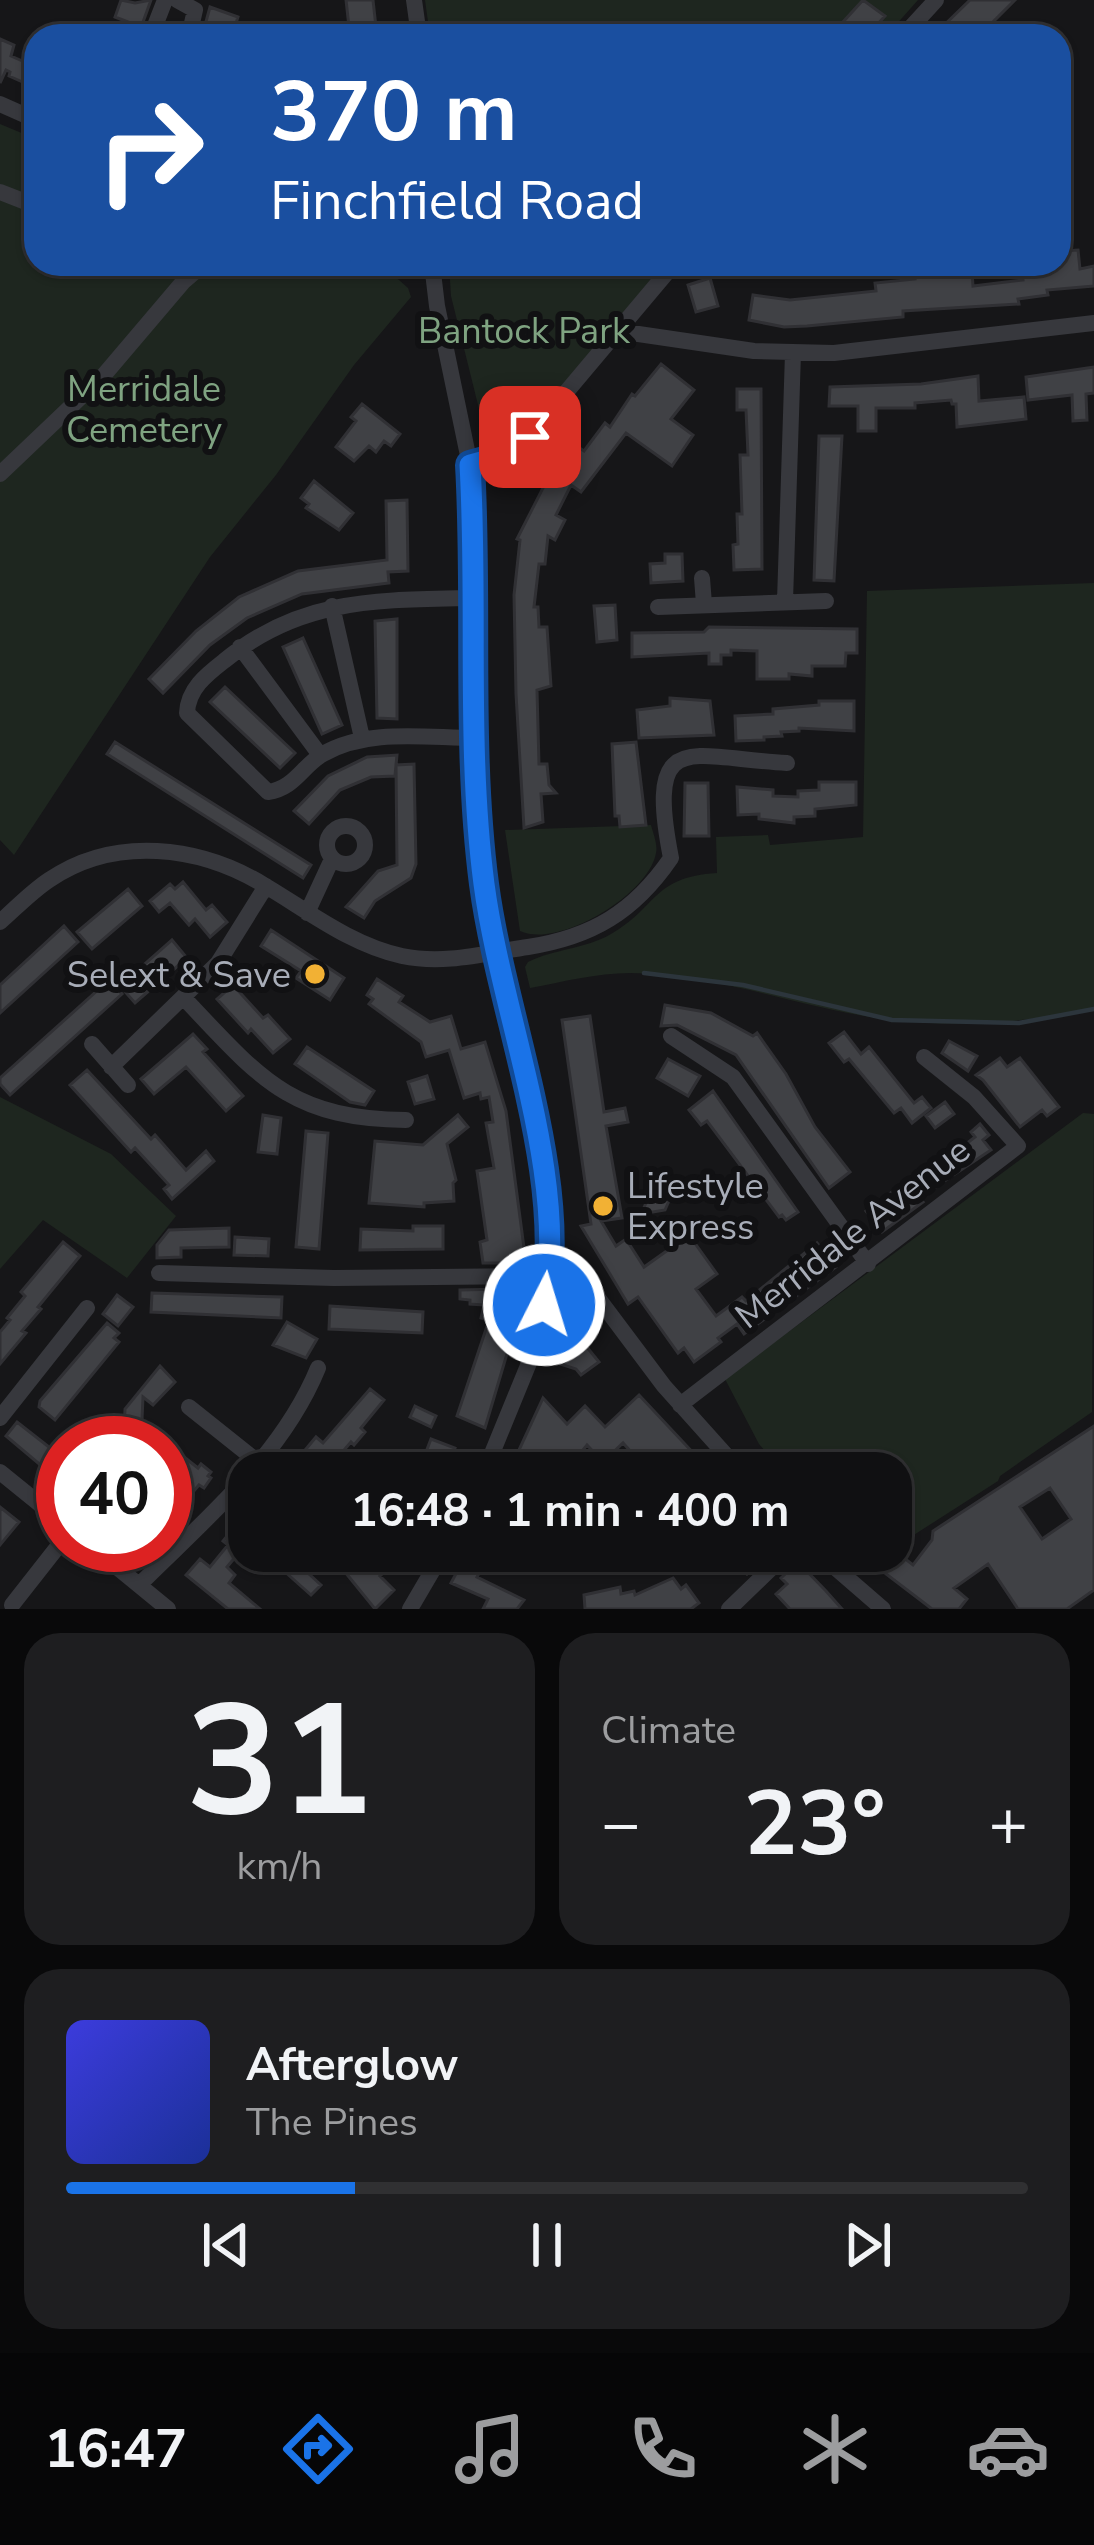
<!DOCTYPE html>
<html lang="en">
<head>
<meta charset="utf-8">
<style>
	body { margin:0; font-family:"Nunito Sans",sans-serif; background:#1e1e20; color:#f1f3f6; height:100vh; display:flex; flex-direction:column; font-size:45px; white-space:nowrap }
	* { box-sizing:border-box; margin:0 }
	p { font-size:39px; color:#9c9d9f }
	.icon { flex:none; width:66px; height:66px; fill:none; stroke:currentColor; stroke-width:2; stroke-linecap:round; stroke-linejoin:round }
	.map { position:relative; height:1609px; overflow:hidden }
	.side { display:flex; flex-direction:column; gap:24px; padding:24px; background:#09090a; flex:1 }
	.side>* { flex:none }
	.hud { position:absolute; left:24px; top:24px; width:1047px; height:252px; border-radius:36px; box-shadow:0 3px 9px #0004,0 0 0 3px #303032; background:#1a4fa0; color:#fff; overflow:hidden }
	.speed { position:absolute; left:36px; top:1416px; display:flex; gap:24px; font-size:60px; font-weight:700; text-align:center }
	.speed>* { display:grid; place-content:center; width:156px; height:156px; border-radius:50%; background:#101012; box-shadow:0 3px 9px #0004,0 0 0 3px #303032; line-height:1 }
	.speed .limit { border:18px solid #d22; background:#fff; color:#111 }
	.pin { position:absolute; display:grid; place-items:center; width:102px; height:102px; color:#fff; margin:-51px; border-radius:24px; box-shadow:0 6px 18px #0006 }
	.me { position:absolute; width:132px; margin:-66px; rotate:5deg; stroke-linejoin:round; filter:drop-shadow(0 0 9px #0008) }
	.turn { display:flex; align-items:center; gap:42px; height:252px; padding:0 48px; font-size:54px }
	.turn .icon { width:156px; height:156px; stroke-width:2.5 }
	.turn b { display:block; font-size:84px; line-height:102px }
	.big { font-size:90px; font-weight:700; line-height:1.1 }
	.side .tile { flex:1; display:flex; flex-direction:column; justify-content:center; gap:18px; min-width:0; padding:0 42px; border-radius:36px; background:#1e1e20 }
	.side .dial { align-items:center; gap:0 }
	.dial b { font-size:156px; line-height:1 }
	.song { display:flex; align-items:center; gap:36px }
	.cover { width:144px; height:144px; border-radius:18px; background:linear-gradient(135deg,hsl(240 70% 55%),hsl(230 70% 35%)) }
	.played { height:12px; border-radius:6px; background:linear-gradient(90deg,#1a73e8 30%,#303032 30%) }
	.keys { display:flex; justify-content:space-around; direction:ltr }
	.heat { display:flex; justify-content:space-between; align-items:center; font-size:66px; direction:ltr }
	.side .tiles { flex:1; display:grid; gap:24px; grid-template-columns:1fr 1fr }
	.tile:last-child { grid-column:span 2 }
	.trip { position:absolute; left:228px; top:1452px; width:684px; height:120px; border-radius:36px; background:#101012; box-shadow:0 3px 9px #0004,0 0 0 3px #303032; font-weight:700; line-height:120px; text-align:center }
	.tabs { display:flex; height:192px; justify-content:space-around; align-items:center; background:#060607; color:#9c9d9f }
	.tabs .icon { width:84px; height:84px }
	.tabs .current { color:#1a73e8 }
	.tabs b { font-size:54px; color:#f1f3f6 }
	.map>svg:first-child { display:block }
</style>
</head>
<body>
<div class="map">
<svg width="1094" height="1609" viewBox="0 0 1094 1609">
	<rect width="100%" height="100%" fill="#161618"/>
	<!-- green -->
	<path fill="#1e261f" d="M425 0H918L886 36H430Z
		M0 124 36 139V264H381L408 288 411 297 354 365 276 475 210 557 14 855 0 840Z
		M449 264H668L522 431 503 437 484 429 451 296Z
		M1094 583V1009C1027 1022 961 1028 893 1020 803 1010 723 974 630 973 597 973 562 982 530 988L525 967 528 962C554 949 585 949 611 934 658 907 652 877 717 873L716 837 768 835 770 845 863 837 867 591Z
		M651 825C653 833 658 845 656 853 649 894 559 949 520 931L505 830Z
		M0 1097 111 1154 176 1216 127 1278 43 1220 0 1269Z
		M1083 1113 1094 1114 1092 1412 1000 1476 998 1481 906 1540 891 1528V1473H784L759 1444 725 1379Z"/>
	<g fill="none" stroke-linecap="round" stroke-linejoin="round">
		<!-- stream -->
		<path stroke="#2c353c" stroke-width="4.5" d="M644 973 743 985 892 1020 1019 1023 1094 1009"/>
	</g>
	<!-- building -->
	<path fill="#404145" stroke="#303034" stroke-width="3" fill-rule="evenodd" d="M121 0 135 3 151 0 138 36H124L128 22 115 17Z
		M346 0H373L377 36H364L363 26 349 27Z
		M863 0 885 16 867 36H859L843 22Z
		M970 0H1015L991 24 997 29 990 36H933Z
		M210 7 238 17 232 36 218 31 217 36H202Z
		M0 39 14 45 11 56 36 67V88L9 76 10 72 6 70 0 83Z
		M1078 250 1080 269 1094 266V286L1047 290 1048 295 1018 299 1019 304 903 311V317L807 326 784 327 749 320 753 295 790 300 876 291 875 283 915 279 914 272 932 271H972L973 286 1023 280 1021 264H1059L1064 260 1063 251Z
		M710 278 718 306 696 312 688 285Z
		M661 364 694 390 671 419 693 435 672 466 626 433 581 492 571 485 556 515 565 520 555 540 548 536 545 564H539L534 607H538L539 627H547L551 686 537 690 539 764H547L549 785 556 793 541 794 543 822 524 828 516 694 514 595 520 540 517 539 546 482 554 486 570 461 581 449 584 451 605 423 610 427 632 394 635 396Z
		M1094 367V393L1086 394 1087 420 1073 421 1072 395 1028 400 1026 377Z
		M978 376 979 401 1024 397 1026 419 957 427 956 404H952L951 400 915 403V408H876V431H858V406H829L830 387 921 384Z
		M737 389H761L762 569 734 570 733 545 738 544 737 514H742L740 455H748L746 410H737Z
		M362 404 400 434 391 446 384 441 376 452 369 446 354 461 336 447 356 421 351 417Z
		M819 436H842L834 581 814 580Z
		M314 481 353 513 339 530 306 508 309 504 301 498Z
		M407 500 408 571 388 572 389 583 302 594 247 618 210 645 163 693 149 679 196 631 239 597 298 571 387 560 386 501Z
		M665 554H682L683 581 651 583 650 564 665 563Z
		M615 605 617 640 597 642 594 606Z
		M397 619V719L377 718 375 621Z
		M709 627 857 629V653H846L845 666H812V676L789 674V679H757V651L731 650V655H721V664H709V653L632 657V633L704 632Z
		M303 638 342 725 322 734 283 647Z
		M225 687 295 753 280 768 210 702Z
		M670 698 710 701 714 735 639 738 637 710 670 706Z
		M819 701H854V731L799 728V731L781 732 782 736 764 737V740L736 741 735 716 773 714V709L819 705Z
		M115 742 311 865 303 878 107 754Z
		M636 742 646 825 620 827 619 816H615L612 744Z
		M397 755 395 776 371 777 340 790 309 824 294 811 328 776 367 757Z
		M414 764 416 864 411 878 375 901 364 918 346 907 378 871 397 865 396 765Z
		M819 782H856V805L815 809V816L794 817V823L759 819V814L738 815 737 787 773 790V796L798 797V791L819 790Z
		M685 783H708L709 836H684Z
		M183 882 206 910 212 905 227 922 210 937 195 919 189 925 170 903 159 912 150 901 170 884 175 889Z
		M128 889 142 906 92 949 77 932Z
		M64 926 78 942 0 1013V985Z
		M271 930 344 978 330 1000 296 978 301 971 261 946Z
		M172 940 187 958 135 1003 120 986Z
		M377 979 403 996 399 1002 430 1022 451 1016 461 1049 485 1042 506 1111 526 1263H483L480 1242 487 1240 477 1171 494 1168 486 1123 493 1122 489 1097 481 1099 480 1093 464 1098 449 1050 426 1057 421 1042 369 1004 373 999 367 995Z
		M109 980 122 994 10 1095 0 1084V1078Z
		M233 985 263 1018 268 1015 290 1039 273 1053 251 1029 248 1033 217 999Z
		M665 1005 711 1013 753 1036 757 1033 786 1074 815 1127 850 1172 829 1188 736 1055 677 1025 661 1026Z
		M590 1016 604 1112 625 1108 628 1122 606 1126 622 1218 601 1221 616 1246 626 1239 644 1267 689 1235 717 1274 696 1289 716 1316 742 1297 746 1301 817 1243 836 1267 744 1334 737 1324 718 1338 721 1342 694 1362 684 1348 678 1353 638 1297 628 1304 581 1226 591 1224 562 1020Z
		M844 1032 861 1054 869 1047 914 1103 922 1097 931 1108 912 1123 901 1108 894 1113 849 1059 844 1062 829 1043Z
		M193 1034 207 1049 203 1052 243 1096 226 1111 186 1067 154 1094 141 1079Z
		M949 1041 977 1056 968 1071 942 1053Z
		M307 1047 374 1091 365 1105 350 1102 295 1064Z
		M1000 1058 1007 1067 1020 1058 1059 1107 1047 1116 1042 1110 1020 1127 983 1080 976 1075Z
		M668 1059 700 1076 688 1096 657 1078Z
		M87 1070 151 1139 155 1135 186 1170 206 1151 214 1161 172 1199 164 1189 169 1185 135 1148 131 1152 70 1085Z
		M427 1076 434 1099 415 1104 408 1082Z
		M713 1091 798 1212 786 1220 782 1215 779 1217 707 1121 701 1125 689 1110Z
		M945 1102 954 1114 935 1128 926 1116Z
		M263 1115 281 1118 277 1154 258 1152Z
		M458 1115 468 1127 447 1144 456 1180 453 1183 454 1201 424 1203V1207L369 1203 375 1141 423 1145Z
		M980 1124 989 1135 983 1140 991 1150 919 1198 923 1202 882 1232 866 1211 907 1181 909 1184 946 1156 948 1158 975 1137 971 1132Z
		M306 1131 328 1133 319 1249 296 1247Z
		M651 1192 669 1201 665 1210 641 1214Z
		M413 1226H443V1249L360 1250 361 1229 413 1231Z
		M229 1228V1247L181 1248V1257L157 1258V1245L169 1230Z
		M235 1237 269 1239 268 1256 234 1255Z
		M63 1242 80 1256 38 1307 41 1309 22 1331 26 1333 0 1364V1332L10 1320 7 1318 25 1296 21 1292Z
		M502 1289 525 1293 485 1428 457 1416 489 1320 481 1318 484 1305 470 1304V1300L460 1299V1290Z
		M152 1293 282 1297 281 1318 151 1312Z
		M117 1295 133 1307 118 1326 103 1314Z
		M578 1304 584 1306 589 1315 582 1338 589 1340 586 1346 599 1362 581 1375 576 1369 551 1361 565 1313Z
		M330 1306 423 1312 422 1333 329 1329Z
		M287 1322 317 1339 306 1358 273 1345Z
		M107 1323 119 1333 114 1338 119 1342 55 1420 39 1407 40 1401Z
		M160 1366 175 1382 153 1405 143 1397 141 1443H106L124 1434 125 1409Z
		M370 1389 384 1400 361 1428 365 1432 354 1445 351 1442 339 1456 335 1453 318 1473H286L316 1437 323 1443Z
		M639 1395 712 1473H650L623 1443 603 1462 587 1445 564 1473H520L530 1457 519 1450 543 1398 567 1424 585 1406 605 1427Z
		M415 1406 436 1416 431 1427 410 1417Z
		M17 1422 63 1458V1484L6 1436Z
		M1094 1426V1590L1067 1609H1018L988 1564 954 1588 967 1599 959 1609H932L856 1551H895L913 1565 932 1540 933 1531ZM1050 1488 1071 1519 1042 1539 1020 1507Z
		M431 1439 455 1448 445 1473H418Z
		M165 1449 181 1461 184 1457 198 1468 201 1464 211 1472 208 1476 211 1478 204 1488 199 1485 193 1492 165 1473Z
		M0 1507 19 1522 0 1545Z
		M249 1509V1541L227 1567 235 1575 229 1583 260 1609H228L186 1575 200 1559 210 1567 228 1545 223 1541Z
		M366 1551H377L390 1567 380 1576 394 1590 375 1609 345 1572Z
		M468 1551H491L477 1577 524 1600 517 1609H483L488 1599 451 1583Z
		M727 1551H771L747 1574Z
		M285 1552 321 1585 311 1595 275 1563Z
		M798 1562 826 1591 842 1609H790L776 1594 787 1584 781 1578Z
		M673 1578 681 1589 686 1585 699 1603 691 1609H585L584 1595 620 1587 621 1594 634 1591 635 1595Z"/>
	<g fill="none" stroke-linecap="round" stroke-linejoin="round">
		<!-- minor -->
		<path stroke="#37383d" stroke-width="16" d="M177 0 195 10 189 36
			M414 0 419 36
			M151 36 165 0
			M903 36 936 0
			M0 104 36 120
			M0 192 36 206
			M432 264 437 306 470 465 476 568 474 697 484 880 538 1147 550 1266 529 1363 484 1473
			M618 331 754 351 834 353 1094 323
			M470 465 520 447 674 264
			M0 474 104 375 183 282 204 264
			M702 578 704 604
			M475 598C380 600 301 597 224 661 206 675 188 689 187 713L268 792C295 788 302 766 323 754 368 728 426 738 476 738
			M785 601 793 353
			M332 606 362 738
			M658 607 826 601
			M240 647 320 755
			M327 845a19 19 0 1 1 38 0a19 19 0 1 1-38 0Z
			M307 913 332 859
			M0 922C16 908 31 892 49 880 115 835 200 846 264 885 308 911 351 945 402 956 445 965 486 953 528 947 592 937 634 912 671 858 645 726 690 758 787 763
			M183 997C259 1077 289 1119 406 1120
			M671 1036 733 1077 868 1264
			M92 1044 128 1085
			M111 1067 218 963 266 886
			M550 1266H564L580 1274 664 1386 742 1473
			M159 1273 334 1278 550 1276
			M680 1405 1018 1146 974 1097 924 1057
			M189 1407 258 1462
			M0 1418 87 1308
			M0 1472 63 1523
			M90 1545 168 1609
			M816 1551 883 1609
			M139 1585C204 1520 282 1456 318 1368
			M12 1605 63 1540
			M410 1609 444 1551
			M729 1609 789 1551"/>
	</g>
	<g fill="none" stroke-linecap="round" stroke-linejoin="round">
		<!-- route casing -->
		<g stroke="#114b97" stroke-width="30">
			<path id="route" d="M530 437 506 455 470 465C478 604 466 745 484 884 501 1014 570 1177 544 1305"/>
		</g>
		<!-- route -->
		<use href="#route" stroke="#1a73e8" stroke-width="21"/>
	</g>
	<!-- markers -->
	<g fill="#f2b134" stroke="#111113" stroke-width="4.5">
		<circle cx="315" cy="974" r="12"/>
		<circle cx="603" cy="1206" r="12"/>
	</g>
	<g text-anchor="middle" stroke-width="12" stroke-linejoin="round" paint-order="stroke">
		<!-- park labels -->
		<g font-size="36" fill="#7fa381" stroke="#111113">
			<text x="524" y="343">Bantock Park</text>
			<text x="144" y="401">Merridale<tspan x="144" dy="41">Cemetery</tspan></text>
		</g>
		<!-- poi labels -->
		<g font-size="36" fill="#a8adb8" stroke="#111113" text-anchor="end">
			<text x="291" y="987">Selext &amp; Save</text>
			<text x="627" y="1198" text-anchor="start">Lifestyle<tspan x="627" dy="41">Express</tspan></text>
		</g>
		<!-- street labels -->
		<g font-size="36" fill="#a8adb8" stroke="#111113">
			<text transform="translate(852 1232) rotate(-38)" y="13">Merridale Avenue</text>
		</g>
	</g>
</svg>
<div class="speed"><div class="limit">40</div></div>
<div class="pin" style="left:530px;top:437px;background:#d93025"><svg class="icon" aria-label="arrive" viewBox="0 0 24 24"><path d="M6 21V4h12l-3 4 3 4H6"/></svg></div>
<svg class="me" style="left:544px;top:1305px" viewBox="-20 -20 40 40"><circle r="17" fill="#1a73e8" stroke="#fff" stroke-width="3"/><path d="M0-11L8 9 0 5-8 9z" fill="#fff"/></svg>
<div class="trip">16:48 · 1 min · 400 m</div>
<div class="hud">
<div class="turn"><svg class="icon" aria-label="right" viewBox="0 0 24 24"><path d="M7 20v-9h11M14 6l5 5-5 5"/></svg><div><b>370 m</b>Finchfield Road</div></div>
</div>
</div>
<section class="side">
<div class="tiles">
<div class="tile dial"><b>31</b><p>km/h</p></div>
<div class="tile"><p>Climate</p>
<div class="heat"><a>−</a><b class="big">23°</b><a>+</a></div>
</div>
<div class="tile">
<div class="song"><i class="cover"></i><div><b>Afterglow</b><p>The Pines</p></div></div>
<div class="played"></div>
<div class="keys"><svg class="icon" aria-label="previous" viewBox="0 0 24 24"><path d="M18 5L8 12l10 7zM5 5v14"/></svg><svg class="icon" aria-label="pause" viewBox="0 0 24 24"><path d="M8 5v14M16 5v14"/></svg><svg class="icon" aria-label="next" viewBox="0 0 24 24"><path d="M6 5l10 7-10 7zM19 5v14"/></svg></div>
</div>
</div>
</section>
<nav class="tabs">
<b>16:47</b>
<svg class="icon current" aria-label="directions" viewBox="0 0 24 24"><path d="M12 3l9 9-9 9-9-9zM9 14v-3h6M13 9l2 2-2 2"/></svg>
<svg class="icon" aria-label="music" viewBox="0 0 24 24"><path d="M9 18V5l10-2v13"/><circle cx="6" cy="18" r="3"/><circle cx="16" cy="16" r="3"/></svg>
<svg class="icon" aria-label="phone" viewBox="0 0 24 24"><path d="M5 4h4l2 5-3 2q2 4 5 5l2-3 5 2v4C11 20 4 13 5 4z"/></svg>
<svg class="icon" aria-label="climate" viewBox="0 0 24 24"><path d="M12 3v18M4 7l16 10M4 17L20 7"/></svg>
<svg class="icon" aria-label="car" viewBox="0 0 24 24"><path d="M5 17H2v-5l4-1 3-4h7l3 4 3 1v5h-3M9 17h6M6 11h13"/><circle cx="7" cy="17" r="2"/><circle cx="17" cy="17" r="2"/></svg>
</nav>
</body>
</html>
